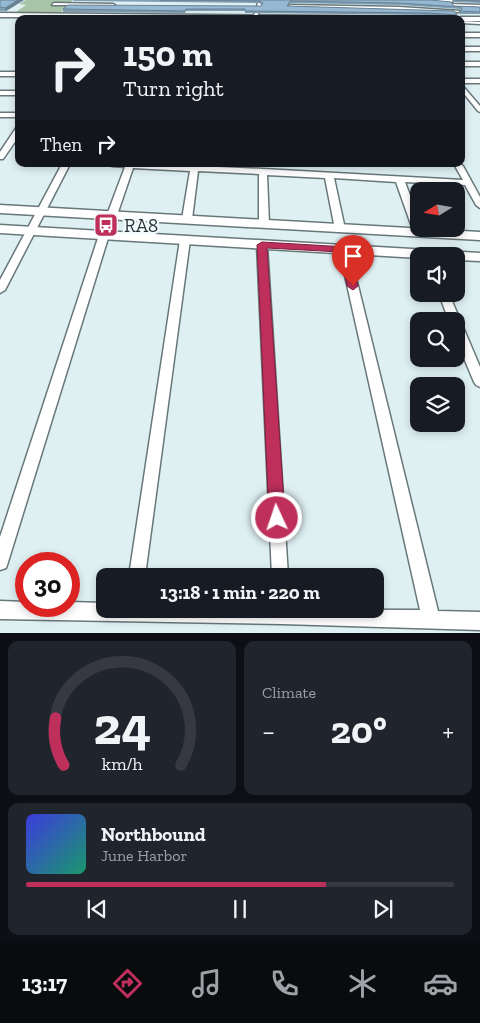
<!DOCTYPE html>
<html lang="en">
<head>
<meta charset="utf-8">
<style>
	body { margin:0; font-family:"Zilla Slab",serif; background:#20242c; color:#f1f3f6; height:100vh; display:flex; flex-direction:column; font-size:19px; white-space:nowrap }
	* { box-sizing:border-box; margin:0 }
	p { font-size:16px; color:#9ea1a6 }
	.icon { flex:none; width:28px; height:28px; fill:none; stroke:currentColor; stroke-width:2; stroke-linecap:round; stroke-linejoin:round }
	.map { position:relative; height:633px; overflow:hidden }
	.sheet { display:flex; flex-direction:column; gap:8px; padding:8px; background:#0d0f14; flex:1 }
	.sheet>* { flex:none }
	.top-card { position:absolute; left:15px; top:15px; width:450px; height:152px; border-radius:10px; box-shadow:0 2px 8px #0003; background:#171b24; color:#f1f3f6; overflow:hidden }
	.needle { width:32px; rotate:259deg }
	.fabs { position:absolute; left:410px; top:182px; display:grid; gap:10px }
	.fabs a { display:grid; place-items:center; width:55px; height:55px; border-radius:10px; background:#171b24; box-shadow:0 2px 8px #0003; font-size:25px }
	.speed { position:absolute; left:15px; top:552px; display:flex; gap:10px; font-size:25px; font-weight:700; text-align:center }
	.speed>* { display:grid; place-content:center; width:65px; height:65px; border-radius:50%; background:#171b24; box-shadow:0 2px 8px #0003; line-height:1 }
	.speed .limit { border:8px solid #d22; background:#fff; color:#111 }
	.pin { position:absolute; display:grid; place-items:center; width:42px; height:42px; color:#fff; margin:-51px -21px; border-radius:50% 50% 50% 0; rotate:-45deg; box-shadow:0 0 5px #0007 }
	.pin .icon { rotate:45deg }
	.me { position:absolute; width:55px; margin:-28px; rotate:357deg; stroke-linejoin:round; filter:drop-shadow(0 0 4px #0008) }
	.turn { display:flex; align-items:center; gap:18px; height:105px; padding:0 25px; font-size:22px }
	.turn .icon { width:65px; height:65px; stroke-width:2.5 }
	.turn b { display:block; font-size:35px; line-height:42px }
	.then { display:flex; align-items:center; height:48px; padding:0 25px; background:#0003; gap:10px; font-size:19px }
	.big { font-size:38px; font-weight:700; line-height:1.1 }
	.sheet .widget { flex:1; display:flex; flex-direction:column; justify-content:center; gap:8px; min-width:0; padding:0 18px; border-radius:10px; background:#20242c }
	.sheet .dial { align-items:center; gap:0 }
	.dial svg { height:130px; overflow:visible; fill:none; stroke:#363941; stroke-width:7; stroke-linecap:round; text-anchor:middle }
	.dial text { fill:#f1f3f6; stroke:none }
	.song { display:flex; align-items:center; gap:15px }
	.cover { width:60px; height:60px; border-radius:8px; background:linear-gradient(135deg,hsl(240 70% 55%),hsl(160 70% 35%)) }
	.played { height:5px; border-radius:2px; background:linear-gradient(90deg,#be2f5c 70%,#363941 70%) }
	.keys { display:flex; justify-content:space-around; direction:ltr }
	.heat { display:flex; justify-content:space-between; align-items:center; font-size:28px; direction:ltr }
	.sheet .tiles { flex:1; display:grid; gap:8px; grid-template-columns:1fr 1fr }
	.widget:last-child { grid-column:span 2 }
	.trip { position:absolute; left:96px; top:568px; width:288px; height:50px; border-radius:10px; background:#171b24; box-shadow:0 2px 8px #0003; font-weight:700; line-height:50px; text-align:center }
	.dock { display:flex; height:80px; justify-content:space-around; align-items:center; background:#090b0e; color:#9ea1a6 }
	.dock .icon { width:35px; height:35px }
	.dock .current { color:#be2f5c }
	.dock b { font-size:22px; color:#f1f3f6 }
	.map>svg:first-child { display:block }
</style>
</head>
<body>
<div class="map">
<svg width="480" height="633" viewBox="0 0 480 633">
	<rect width="100%" height="100%" fill="#dff0f3"/>
	<!-- green -->
	<path fill="#a8c4a9" d="M26 0H73L58 15 13 14 26 5 19 4Z"/>
	<g fill="none" stroke-linecap="round" stroke-linejoin="round">
		<!-- street casing -->
		<g stroke="#68777a" stroke-width="3">
			<path id="street" d="M259 0H263L257 17 253 18Z
				M422 0H452L453 1 451 2Z
				M54 3 113 4 115 5H52Z
				M452 4 480 5V7L454 6Z
				M290 5 399 7 460 11 458 12 288 7Z
				M461 21 480 22V24L461 23Z
				M461 33H480V37H461Z
				M461 47H480V51H461Z
				M461 62H480V66H461Z
				M0 72H19V76H0Z
				M461 79H480V83H461Z
				M461 84 480 106V112L478 111 461 90Z
				M0 91H19V95H0Z
				M0 113H19V117H0Z
				M16 128H19V136L3 159H0V152Z
				M62 164H70L5 290 0 293V280Z
				M108 164H152L263 169 463 180 455 166 460 164 463 166 480 197V208L476 205 465 185 405 182 419 220V229H422L424 233 419 236 414 233 396 182 334 178 345 229 340 232 335 229 325 178 267 175 269 224 264 227 259 224V174L198 171 192 219 187 222 182 219 190 171 133 168 117 215 112 218 107 215 125 167 112 166Z
				M104 232 109 235 8 562 6 568 0 570V537L99 235Z
				M185 237 190 240 145 576H129L180 240Z
				M262 242 267 245 288 576H272L257 245Z
				M344 246 349 249 438 611 480 612V630L282 624 0 619V601L26 602V606H69V602L105 603V609L420 610 339 249Z
				M439 294H449L480 367V387L476 385 474 382 456 339V321H449Z"/>
		</g>
		<!-- secondary casing -->
		<g stroke="#68777a" stroke-width="3">
			<path id="secondary" d="M0 13 428 17 431 19 0 17Z
				M461 17H480V21H461V19H458Z
				M0 205 480 232V240L0 213Z
				M0 225 480 253V261L456 260V256L419 258 0 233Z"/>
		</g>
		<!-- street -->
		<use href="#street" fill="#fff" fill-rule="evenodd"/>
		<!-- secondary -->
		<use href="#secondary" fill="#fff" fill-rule="evenodd"/>
	</g>
	<!-- wall -->
	<path fill="#819fb5" d="M0 0H24L6 11H0Z
		M73 0H431L454 6 480 7V14H459L461 10 460 9 399 5 290 3 288 6 454 11 457 15 456 18 428 15 245 13V11H186L185 13 63 12V9L261 6 262 5 259 3 74 1Z
		M453 0H480V3L454 2Z"/>
	<!-- shaded-wall -->
	<path fill="#698294" d="M18 0H24L6 11 5 8Z"/>
	<!-- building -->
	<path fill="#96b9d3" stroke="#698294" d="M0 0H18L5 8 0 7Z
		M160 0H431L451 2 454 6 480 7V12L460 11 462 9 461 7 400 3 290 1 287 6 454 11 457 15 428 13 245 11V9H186L185 11 63 9 68 5 261 6 263 3 259 1Z
		M455 0H480V1Z"/>
	<!-- route -->
	<path fill="#be2f5c" stroke="#7c1f3c" d="M262 242 347 247 358 286 353 290 347 286 340 252 267 248 285 518 282 523 277 525 271 523 269 518 257 245Z"/>
	<!-- icons -->
	<defs>
		<g id="bus-square" transform="scale(1.25)"><rect x="-9" y="-9" width="18" height="18" rx="4" fill="#be2f5c" stroke="#f2fcfe"/><path d="M-5-6H5V4H4V6H2V4H-2V6H-4V4H-5ZM-3.5-4V0h7V-4ZM-3.5 1.2v1.5H-2V1.2ZM2 1.2v1.5H3.5V1.2Z" fill="#fff"/></g>
	</defs>
	<g fill-rule="evenodd">
		<use href="#bus-square" x="106" y="225"/>
	</g>
	<g text-anchor="middle" stroke-width="4.5" stroke-linejoin="round" paint-order="stroke">
		<!-- poi labels -->
		<g font-size="19" fill="#2c3334" stroke="#f2fcfe" text-anchor="start">
			<text x="124" y="232">RA8</text>
		</g>
	</g>
</svg>
<div class="fabs">
<a><svg class="needle" viewBox="-14 -14 28 28"><path d="M0-13l5 13h-10z" fill="#e53935"/><path d="M0 13l5-13h-10z" fill="#9ea1a6"/></svg></a>
<a><svg class="icon" aria-label="sound" viewBox="0 0 24 24"><path d="M4 9h4l5-4v14l-5-4H4zM17 9q2 3 0 6"/></svg></a>
<a><svg class="icon" aria-label="search" viewBox="0 0 24 24"><circle cx="10" cy="10" r="6"/><path d="M15 15l6 6"/></svg></a>
<a><svg class="icon" aria-label="layers" viewBox="0 0 24 24"><path d="M12 4l9 5-9 5-9-5zM3 14l9 5 9-5"/></svg></a>
</div>
<div class="speed"><div class="limit">30</div></div>
<div class="pin" style="left:353px;top:286px;background:#d93025"><svg class="icon" aria-label="arrive" viewBox="0 0 24 24"><path d="M6 21V4h12l-3 4 3 4H6"/></svg></div>
<svg class="me" style="left:277px;top:518px" viewBox="-20 -20 40 40"><circle r="17" fill="#be2f5c" stroke="#fff" stroke-width="3"/><path d="M0-11L8 9 0 5-8 9z" fill="#fff"/></svg>
<div class="trip">13:18 · 1 min · 220 m</div>
<div class="top-card">
<div class="turn"><svg class="icon" aria-label="right" viewBox="0 0 24 24"><path d="M7 20v-9h11M14 6l5 5-5 5"/></svg><div><b>150 m</b>Turn right</div></div>
<div class="then">Then<svg class="icon" aria-label="right" viewBox="0 0 24 24"><path d="M7 20v-9h11M14 6l5 5-5 5"/></svg></div>
</div>
</div>
<section class="sheet">
<div class="tiles">
<div class="widget dial"><svg viewBox="0 0 100 80">
<path d="M14 69A42 42 0 1 1 86 69"/>
<path d="M14 69A42 42 0 0 1 9 40" stroke="#be2f5c"/>
<text x="50" y="56" font-size="32" font-weight="700">24</text>
<text x="50" y="72" font-size="11">km/h</text>
</svg></div>
<div class="widget"><p>Climate</p>
<div class="heat"><a>−</a><b class="big">20°</b><a>+</a></div>
</div>
<div class="widget">
<div class="song"><i class="cover"></i><div><b>Northbound</b><p>June Harbor</p></div></div>
<div class="played"></div>
<div class="keys"><svg class="icon" aria-label="previous" viewBox="0 0 24 24"><path d="M18 5L8 12l10 7zM5 5v14"/></svg><svg class="icon" aria-label="pause" viewBox="0 0 24 24"><path d="M8 5v14M16 5v14"/></svg><svg class="icon" aria-label="next" viewBox="0 0 24 24"><path d="M6 5l10 7-10 7zM19 5v14"/></svg></div>
</div>
</div>
</section>
<nav class="dock">
<b>13:17</b>
<svg class="icon current" aria-label="directions" viewBox="0 0 24 24"><path d="M12 3l9 9-9 9-9-9zM9 14v-3h6M13 9l2 2-2 2"/></svg>
<svg class="icon" aria-label="music" viewBox="0 0 24 24"><path d="M9 18V5l10-2v13"/><circle cx="6" cy="18" r="3"/><circle cx="16" cy="16" r="3"/></svg>
<svg class="icon" aria-label="phone" viewBox="0 0 24 24"><path d="M5 4h4l2 5-3 2q2 4 5 5l2-3 5 2v4C11 20 4 13 5 4z"/></svg>
<svg class="icon" aria-label="climate" viewBox="0 0 24 24"><path d="M12 3v18M4 7l16 10M4 17L20 7"/></svg>
<svg class="icon" aria-label="car" viewBox="0 0 24 24"><path d="M5 17H2v-5l4-1 3-4h7l3 4 3 1v5h-3M9 17h6M6 11h13"/><circle cx="7" cy="17" r="2"/><circle cx="17" cy="17" r="2"/></svg>
</nav>
</body>
</html>
